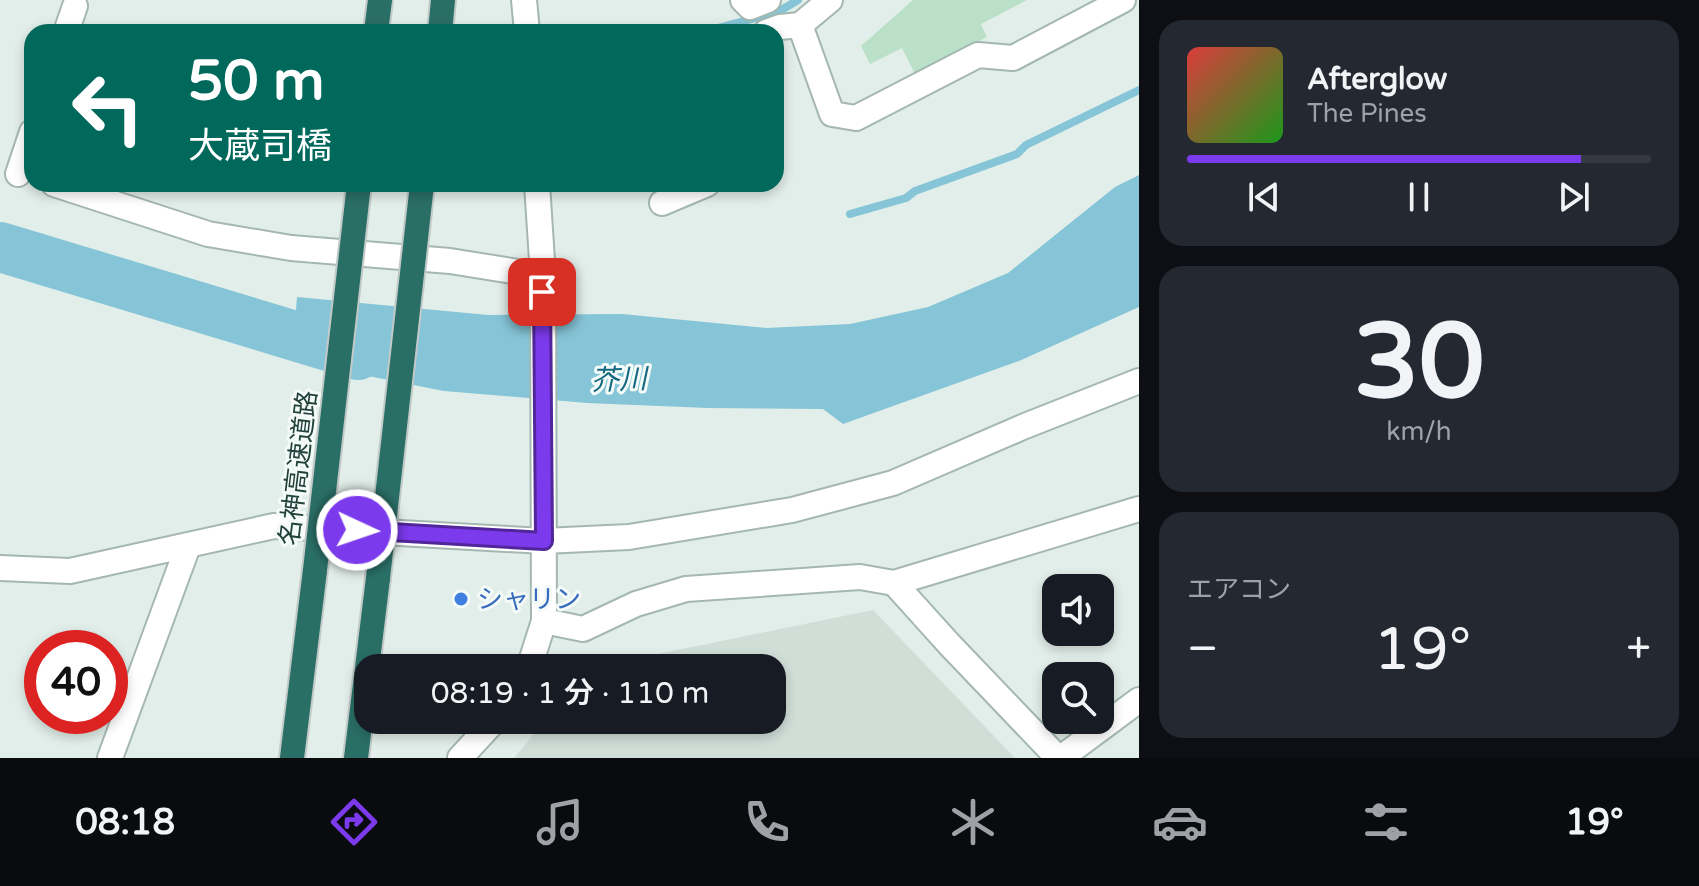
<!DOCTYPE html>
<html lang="ja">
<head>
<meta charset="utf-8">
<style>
	body { margin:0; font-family:"Varela Round","Noto Sans JP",sans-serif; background:#242831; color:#f1f3f6; height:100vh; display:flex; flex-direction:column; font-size:30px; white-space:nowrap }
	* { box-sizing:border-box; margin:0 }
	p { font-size:26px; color:#9ea1a6 }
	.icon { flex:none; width:44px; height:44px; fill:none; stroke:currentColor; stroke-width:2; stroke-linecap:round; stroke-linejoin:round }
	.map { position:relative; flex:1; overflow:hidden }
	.drawer { display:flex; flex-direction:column; gap:20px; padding:20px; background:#0d0f14; width:560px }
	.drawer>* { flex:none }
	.guide { position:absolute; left:24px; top:24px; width:760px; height:168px; border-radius:24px; box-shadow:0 4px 12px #0003; background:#00695c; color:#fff; overflow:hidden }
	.buttons { position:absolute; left:1042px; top:574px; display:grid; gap:16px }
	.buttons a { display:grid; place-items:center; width:72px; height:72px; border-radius:16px; background:#171b24; box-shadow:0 4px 12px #0003; font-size:40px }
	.speed { position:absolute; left:24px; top:630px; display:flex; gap:16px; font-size:40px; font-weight:700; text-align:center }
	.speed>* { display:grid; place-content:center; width:104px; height:104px; border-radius:50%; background:#171b24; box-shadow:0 4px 12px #0003; line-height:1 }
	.speed .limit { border:12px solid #d22; background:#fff; color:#111 }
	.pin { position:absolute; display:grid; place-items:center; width:68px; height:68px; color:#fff; margin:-34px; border-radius:16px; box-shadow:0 4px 12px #0006 }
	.me { position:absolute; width:88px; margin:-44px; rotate:93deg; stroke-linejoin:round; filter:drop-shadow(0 0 6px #0008) }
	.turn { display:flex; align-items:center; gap:28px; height:168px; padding:0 32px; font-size:36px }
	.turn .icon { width:104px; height:104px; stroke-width:2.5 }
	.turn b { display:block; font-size:56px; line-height:68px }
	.big { font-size:60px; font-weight:600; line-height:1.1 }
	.drawer .card { flex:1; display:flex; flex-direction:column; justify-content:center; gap:12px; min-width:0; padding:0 28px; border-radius:24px; background:#242831 }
	.drawer .dial { align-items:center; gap:0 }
	.dial b { font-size:104px; line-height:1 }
	.song { display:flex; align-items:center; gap:24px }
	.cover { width:96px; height:96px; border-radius:12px; background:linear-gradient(135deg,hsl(0 70% 55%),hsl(120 70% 35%)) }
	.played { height:8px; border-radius:4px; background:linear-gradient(90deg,#7c3aed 85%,#363941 85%) }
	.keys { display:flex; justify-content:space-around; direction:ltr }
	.heat { display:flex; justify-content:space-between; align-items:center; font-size:44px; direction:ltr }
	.trip { position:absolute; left:354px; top:654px; width:432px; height:80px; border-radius:24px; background:#171b24; box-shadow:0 4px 12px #0003; font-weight:600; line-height:80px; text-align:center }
	.menu { display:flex; height:128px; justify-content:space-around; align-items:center; background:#090b0e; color:#9ea1a6 }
	.menu .icon { width:56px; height:56px }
	.menu .selected { color:#7c3aed }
	.menu b { font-size:36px; color:#f1f3f6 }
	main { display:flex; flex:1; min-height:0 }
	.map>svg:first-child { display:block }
</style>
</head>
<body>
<main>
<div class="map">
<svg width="1139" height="758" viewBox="0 0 1139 758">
	<rect width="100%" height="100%" fill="#e2eee9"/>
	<!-- built -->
	<path fill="#d0ded8" d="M873 610 1015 758H514L545 720H772V668H590Z"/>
	<!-- green -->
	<path fill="#bae0c7" d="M913 0H1027L981 24 987 37 915 74 902 48 870 64 861 46Z"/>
	<!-- water -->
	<path fill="#86c5d7" d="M1139 175V307L1019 361 843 424 823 409 708 408 587 403 444 391 292 361 297 297 488 315 622 314 766 328 850 324 928 307 1008 273 1115 187Z"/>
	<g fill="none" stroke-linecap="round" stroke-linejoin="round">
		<!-- stream -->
		<path stroke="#86c5d7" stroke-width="8" d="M703 32 778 12 798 0
			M850 214 906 198 915 191 1017 154 1026 145 1139 90"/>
		<!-- river -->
		<path stroke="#86c5d7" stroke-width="50" d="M0 247 358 355"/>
		<!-- minor casing -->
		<g stroke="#a4b7b1" stroke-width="28">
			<path id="minor" d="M524 0 527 32
				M743 0 750 7 768 0
				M800 25 832 114 856 118 978 55 1013 58 1123 0
				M66 32 75 6
				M766 32 780 27 800 25 830 0
				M18 174 32 132
				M54 184 208 234 291 248 450 261 543 276
				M662 203 707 184
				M0 568 70 571 274 526 544 541 629 537 792 510 893 483 1025 426 1139 381
				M894 583 1139 509
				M544 621 583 629 636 604 686 589 860 577 894 583 949 644 1058 758
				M529 668 544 621 543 276 537 184
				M110 758 188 546
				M460 758 495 720
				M1061 758 1139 700"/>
		</g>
		<!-- highway casing -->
		<g stroke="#c1cac8" stroke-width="28">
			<path id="highway" d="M376 32 380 0
				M440 32 443 0
				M292 758 315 570
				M356 758 378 578"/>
		</g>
		<!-- minor -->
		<use href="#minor" stroke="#fff" stroke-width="24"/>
		<!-- highway -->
		<use href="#highway" stroke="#2a6f66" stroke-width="24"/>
		<!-- highway-bridge casing -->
		<g stroke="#c1cac8" stroke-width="28" stroke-linecap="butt">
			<path id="highway-bridge" d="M315 570 359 184
				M378 578 422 184"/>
		</g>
		<!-- highway-bridge -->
		<use href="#highway-bridge" stroke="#2a6f66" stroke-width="24"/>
	</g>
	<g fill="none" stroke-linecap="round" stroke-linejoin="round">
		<!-- route casing -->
		<g stroke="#51269a" stroke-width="20">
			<path id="route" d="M357 530 544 541 542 292"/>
		</g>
		<!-- route -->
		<use href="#route" stroke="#7c3aed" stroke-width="14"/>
	</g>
	<!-- markers -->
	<circle fill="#3f7fe0" stroke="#f3faf7" stroke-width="3" cx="461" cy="599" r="8"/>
	<g text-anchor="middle" stroke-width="6" stroke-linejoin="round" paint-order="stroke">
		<!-- street labels -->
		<g font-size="26" fill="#21413a" stroke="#f3faf7">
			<text transform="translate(298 468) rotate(-83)" y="9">名神高速道路</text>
		</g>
		<!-- shop labels -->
		<g font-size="26" fill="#366cbe" stroke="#f3faf7" text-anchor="start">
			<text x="477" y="608">シャリン</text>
		</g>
		<!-- water labels -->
		<g font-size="28" font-style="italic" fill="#156882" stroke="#f3faf7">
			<text transform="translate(619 379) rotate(-2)" y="10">芥川</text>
		</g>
	</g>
</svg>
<div class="buttons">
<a><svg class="icon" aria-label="sound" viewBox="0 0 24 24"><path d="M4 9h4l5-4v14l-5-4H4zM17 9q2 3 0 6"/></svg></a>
<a><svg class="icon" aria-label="search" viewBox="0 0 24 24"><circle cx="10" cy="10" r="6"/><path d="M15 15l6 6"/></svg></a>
</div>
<div class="speed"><div class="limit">40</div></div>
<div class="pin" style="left:542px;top:292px;background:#d93025"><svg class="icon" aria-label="arrive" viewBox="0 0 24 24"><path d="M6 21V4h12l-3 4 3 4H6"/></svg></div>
<svg class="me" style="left:357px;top:530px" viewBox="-20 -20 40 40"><circle r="17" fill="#7c3aed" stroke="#fff" stroke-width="3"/><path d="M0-11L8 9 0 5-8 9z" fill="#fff"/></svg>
<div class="trip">08:19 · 1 分 · 110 m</div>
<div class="guide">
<div class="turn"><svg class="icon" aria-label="left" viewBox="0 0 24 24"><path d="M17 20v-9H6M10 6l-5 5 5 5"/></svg><div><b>50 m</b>大蔵司橋</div></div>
</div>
</div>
<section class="drawer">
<div class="card">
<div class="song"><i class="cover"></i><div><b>Afterglow</b><p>The Pines</p></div></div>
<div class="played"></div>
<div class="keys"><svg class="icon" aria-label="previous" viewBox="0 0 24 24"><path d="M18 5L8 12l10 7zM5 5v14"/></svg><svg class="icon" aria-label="pause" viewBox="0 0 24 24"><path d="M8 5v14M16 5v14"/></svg><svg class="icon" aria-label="next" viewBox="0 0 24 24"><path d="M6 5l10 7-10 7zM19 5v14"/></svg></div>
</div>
<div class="card dial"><b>30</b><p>km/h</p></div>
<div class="card"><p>エアコン</p>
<div class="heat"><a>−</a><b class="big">19°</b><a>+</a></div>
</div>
</section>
</main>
<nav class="menu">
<b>08:18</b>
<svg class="icon selected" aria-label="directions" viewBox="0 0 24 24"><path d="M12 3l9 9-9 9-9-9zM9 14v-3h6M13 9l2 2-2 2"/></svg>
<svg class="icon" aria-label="music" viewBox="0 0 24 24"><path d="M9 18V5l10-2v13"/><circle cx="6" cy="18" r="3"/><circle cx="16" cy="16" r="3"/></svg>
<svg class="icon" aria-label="phone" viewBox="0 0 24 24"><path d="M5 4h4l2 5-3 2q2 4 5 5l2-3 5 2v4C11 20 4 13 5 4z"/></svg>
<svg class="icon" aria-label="climate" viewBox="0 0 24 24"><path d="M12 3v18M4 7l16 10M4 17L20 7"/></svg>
<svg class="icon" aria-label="car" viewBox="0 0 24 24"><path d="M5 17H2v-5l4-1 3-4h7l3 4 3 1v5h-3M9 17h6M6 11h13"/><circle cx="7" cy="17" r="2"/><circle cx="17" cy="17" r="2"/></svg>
<svg class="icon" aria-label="filters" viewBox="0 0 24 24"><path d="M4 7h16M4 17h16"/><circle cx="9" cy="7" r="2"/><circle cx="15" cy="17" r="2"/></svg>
<b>19°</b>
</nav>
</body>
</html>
